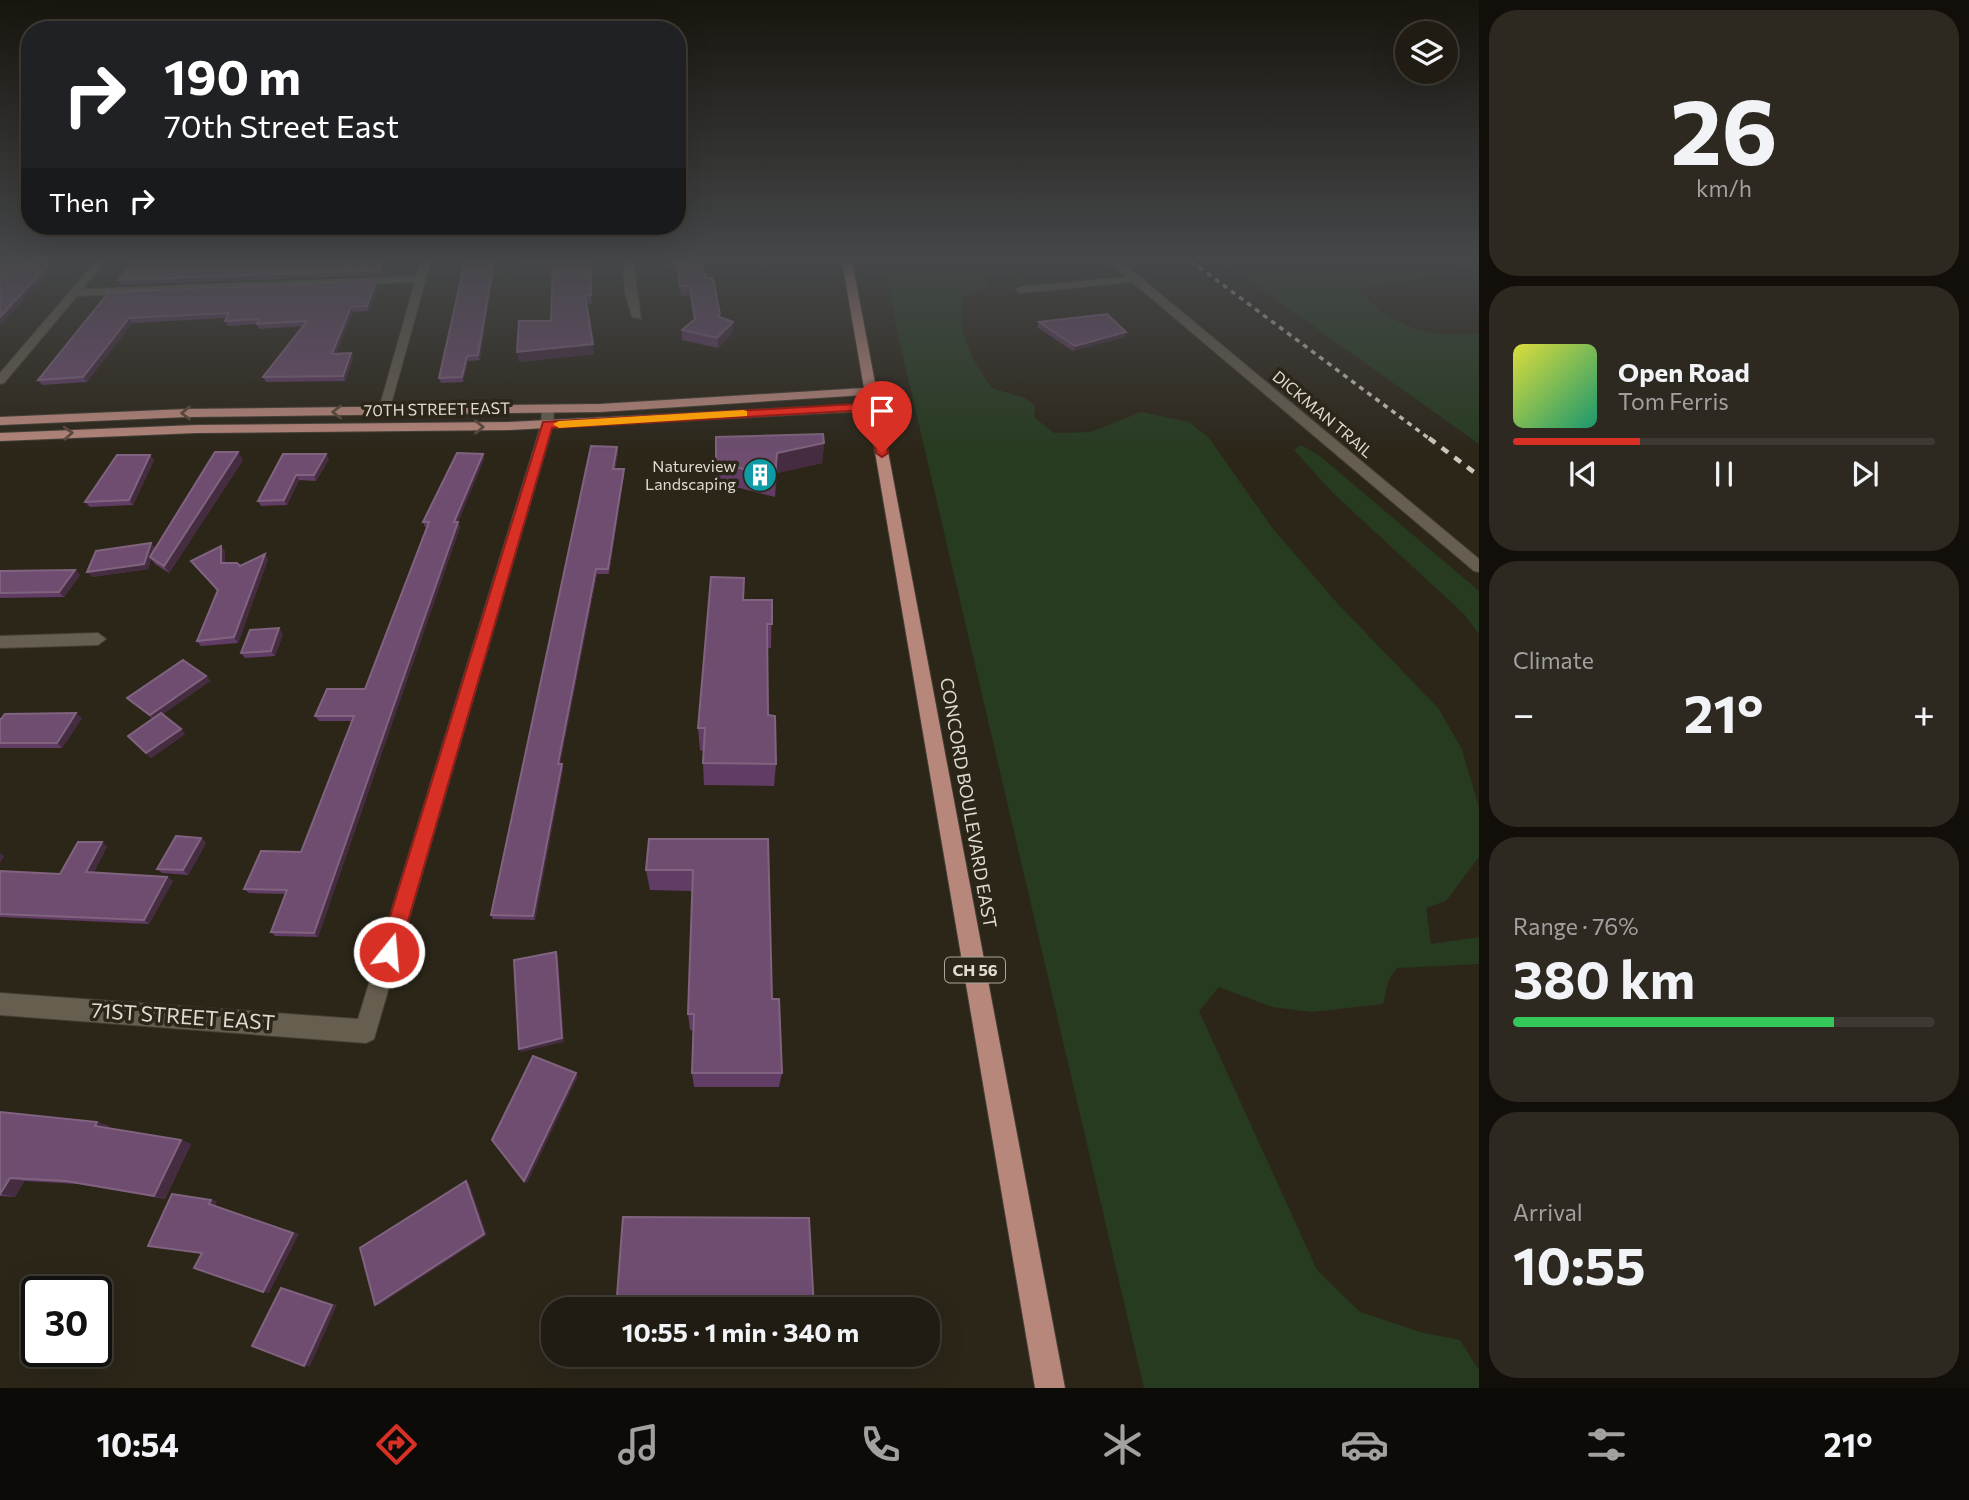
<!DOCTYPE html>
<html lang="en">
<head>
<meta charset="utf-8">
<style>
	body { margin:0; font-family:Commissioner,sans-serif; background:#2d2921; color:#f1f3f6; height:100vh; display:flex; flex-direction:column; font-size:26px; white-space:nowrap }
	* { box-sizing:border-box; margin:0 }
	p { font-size:23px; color:#a2a1a0 }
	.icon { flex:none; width:38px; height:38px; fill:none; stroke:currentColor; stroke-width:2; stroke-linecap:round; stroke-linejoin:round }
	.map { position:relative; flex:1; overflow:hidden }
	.drawer { display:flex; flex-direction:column; gap:10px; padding:10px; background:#120f0a; width:490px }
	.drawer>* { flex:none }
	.hud { position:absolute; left:21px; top:21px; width:665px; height:214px; border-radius:28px; box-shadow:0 7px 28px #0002,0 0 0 2px #3e3a33; background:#202124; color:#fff; overflow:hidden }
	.fabs { position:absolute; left:1395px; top:21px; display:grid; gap:14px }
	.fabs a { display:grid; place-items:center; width:63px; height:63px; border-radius:50%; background:#211c13; box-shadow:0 7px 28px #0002,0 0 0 2px #3e3a33; font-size:35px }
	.speed { position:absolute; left:21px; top:1276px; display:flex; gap:14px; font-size:35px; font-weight:700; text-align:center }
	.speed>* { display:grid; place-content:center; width:91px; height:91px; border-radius:50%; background:#211c13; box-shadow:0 7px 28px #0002,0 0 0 2px #3e3a33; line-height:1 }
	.speed .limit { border:4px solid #111; border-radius:10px; background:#fff; color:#111 }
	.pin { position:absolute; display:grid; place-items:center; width:60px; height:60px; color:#fff; margin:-72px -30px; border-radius:50% 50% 50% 0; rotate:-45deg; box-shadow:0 0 7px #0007 }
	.pin .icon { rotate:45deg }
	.me { position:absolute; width:77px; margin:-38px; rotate:17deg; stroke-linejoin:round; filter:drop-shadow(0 0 5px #0008) }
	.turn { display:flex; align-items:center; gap:24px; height:147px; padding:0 28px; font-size:32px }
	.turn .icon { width:91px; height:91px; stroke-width:2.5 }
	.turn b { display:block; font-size:49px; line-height:60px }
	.then { display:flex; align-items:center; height:66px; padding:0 28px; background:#0003; gap:14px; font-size:26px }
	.big { font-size:52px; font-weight:700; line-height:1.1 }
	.drawer .widget { flex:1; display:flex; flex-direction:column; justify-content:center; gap:10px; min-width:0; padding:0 24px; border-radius:28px; background:#2d2921 }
	.drawer .dial { align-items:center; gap:0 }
	.dial b { font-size:91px; line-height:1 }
	.song { display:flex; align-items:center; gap:21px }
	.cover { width:84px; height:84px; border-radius:10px; background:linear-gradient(135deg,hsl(60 70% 55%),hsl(160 70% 35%)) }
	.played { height:7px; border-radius:4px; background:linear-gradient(90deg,#d93025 30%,#3e3a33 30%) }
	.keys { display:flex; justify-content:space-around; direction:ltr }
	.heat { display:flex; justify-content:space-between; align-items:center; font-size:38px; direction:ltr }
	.charge { height:10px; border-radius:5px; background:linear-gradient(90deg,#34c759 76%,#3e3a33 0) }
	.trip { position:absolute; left:541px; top:1297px; width:399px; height:70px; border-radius:28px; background:#211c13; box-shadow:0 7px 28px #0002,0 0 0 2px #3e3a33; font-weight:700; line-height:70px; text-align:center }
	.tab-bar { display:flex; height:112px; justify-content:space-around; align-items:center; background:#0d0b08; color:#a2a1a0 }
	.tab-bar .icon { width:49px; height:49px }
	.tab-bar .on { color:#d93025 }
	.tab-bar b { font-size:32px; color:#f1f3f6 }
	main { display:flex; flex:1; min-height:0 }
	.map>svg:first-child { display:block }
</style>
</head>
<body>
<main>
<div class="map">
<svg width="1479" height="1388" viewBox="0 0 1479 1388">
	<rect width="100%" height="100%" fill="#2c2619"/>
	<!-- green -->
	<path fill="#273b20" d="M884 261H971L989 286 963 297 962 330 974 361 992 388 1025 398 1035 406 1034 417 1054 433 1091 432 1141 412 1189 422 1209 438 1273 529 1337 603 1439 709 1462 750 1479 807V857L1446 901 1426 908 1431 944 1479 937V964L1397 968 1389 979 1383 1004 1311 1012 1272 1007 1219 987 1199 1011 1317 1270 1360 1312 1424 1333 1460 1340 1479 1370V1388H1144L898 335Z
		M1222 261H1473L1478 263 1436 276 1357 289C1392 327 1429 338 1479 334V444Z
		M1301 445 1320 456 1479 591V634L1464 614 1334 494 1294 450Z"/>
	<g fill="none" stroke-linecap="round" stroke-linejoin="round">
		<!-- minor casing -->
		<g stroke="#454035" stroke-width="2">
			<path id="minor" d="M96 261H106L82 289 417 276 421 261H431L388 415 378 412 415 282 77 296 4 383 0 384V373Z
				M623 261H633L641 319 632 317 625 293Z
				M1108 261H1119L1140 277 1479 559V572L1474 571 1132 282 1020 293 1015 290 1020 287 1126 277Z
				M548 405 554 409 553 425 374 1039 366 1043 0 1015V993L358 1019 541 425 542 409Z
				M98 633 106 639 98 645 0 648V636Z"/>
		</g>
		<!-- major casing -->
		<g stroke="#454035" stroke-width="2">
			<path id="major" d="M842 261H852L1065 1388H1035L868 411 509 430 196 433 0 441V433L196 425 509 422 866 404 865 395 600 412 187 417 0 425V417L187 409 600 404 864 388Z"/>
		</g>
		<!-- minor -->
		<use href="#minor" fill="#665e4f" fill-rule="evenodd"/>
		<!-- major -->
		<use href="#major" fill="#b8877c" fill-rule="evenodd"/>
		<!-- rail-far1 -->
		<path stroke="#cdc9bf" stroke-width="3.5" stroke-dasharray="5 5" stroke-linecap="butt" d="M1191 261 1431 440"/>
		<!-- rail -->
		<path stroke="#cdc9bf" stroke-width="4.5" stroke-dasharray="8 8" stroke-linecap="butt" d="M1429 438 1479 476"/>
	</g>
	<!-- wall -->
	<path fill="#613c64" d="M134 261H387L382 275 122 285 119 280Z
		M465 261 480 360 468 361 463 382 441 383 439 378Z
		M666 261H702L706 278 720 314V317L733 322V332L718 348 682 340V330L694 320 690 295 681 296 677 266 667 267Z
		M524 265 592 274V304H586L594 354 519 362 551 321 553 272 526 274Z
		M378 286 369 311 353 312 336 353 353 358 345 381 266 382 263 377 303 326 259 329 257 324 228 326 225 321 226 318 132 323 87 382 42 385 38 380 109 292Z
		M1039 322 1124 337 1073 351 1037 327Z
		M716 437 824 443 822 463 777 473 775 497 716 482Z
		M617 447 618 452 615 469H624V474L609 574H597L560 764H562L563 769 535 920 493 919 491 915Z
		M283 454 329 459 316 481 299 480 287 505 261 506 258 501Z
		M483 454 484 459 458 522 460 527 318 937 275 936 271 932 285 894 249 893 244 889 301 852 352 721H319L315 716 365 689 427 527H425L423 522Z
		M150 455 154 460 133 505 90 507 85 502Z
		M243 460 169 573 155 564 151 559 148 569 92 577 151 543 154 548Z
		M225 551V563L240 566 268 559 238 643 201 646 197 641 217 591 191 561Z
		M75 570 80 575 64 597 0 598V571Z
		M744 578V600H772L771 648H767L768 715 776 764 774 786 704 785 703 763V751L700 750 698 728Z
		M283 634 275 656 245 658 241 653Z
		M206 676 210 681 163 714 185 734 151 758 128 736 153 719 132 703 127 698Z
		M82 718 62 748H0V719Z
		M201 838 206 843 188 875 162 873 157 869Z
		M768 839 772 999 782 1073 779 1087H694L692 1073 693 1030H690L688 1014 692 891 650 890 646 870Z
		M107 846 94 872 167 877 173 881 149 924 0 917V871L60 874Z
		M0 1112 97 1122 109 1126 107 1128 181 1140 191 1144 165 1199 78 1184 24 1181 15 1197 0 1196Z"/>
	<!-- shaded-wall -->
	<path fill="#462c41" d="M52 261H60L0 326V317Z
		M383 261H387L382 275 380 270Z
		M494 261H496L480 360 478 355Z
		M553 262 555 272 526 274 524 265Z
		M591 264 592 274V304L591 295Z
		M376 281 378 286 369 311 367 306Z
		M351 307 353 312 334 359 332 354Z
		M129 318 132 323 87 382 83 377Z
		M733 322V332L718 348 717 338Z
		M1126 332 1124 337 1073 351 1075 346Z
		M593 344 594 354 519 362 517 352Z
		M351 353 353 358 345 381 343 376Z
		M467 356 468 361 463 382 462 377Z
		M824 443 822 463 777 473 775 497 777 453Z
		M617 447 618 452 614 474 613 469Z
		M238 452 243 460 169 573 164 566Z
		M326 454 329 459 316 481 314 475Z
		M483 454 484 459 456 527 454 522Z
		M150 455 154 460 133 505 129 500Z
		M624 469V474L609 574 608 569Z
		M296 475 299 480 287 505 284 500Z
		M458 522 460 527 318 937 314 933Z
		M151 543 154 548 150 557 151 559 148 569 92 577 87 572Z
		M221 546 225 551V568L221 563Z
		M265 554 268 559 238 643 234 637Z
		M596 569 597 574 559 769 558 764Z
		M75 570 80 575 64 597 59 592Z
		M279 628 283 634 275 656 271 651Z
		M206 676 210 681 155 720 150 715Z
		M76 713 82 718 62 748 57 743Z
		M181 729 185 734 151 758 146 753Z
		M562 764 563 769 535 920 533 916Z
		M201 838 206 843 188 875 183 870Z
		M102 842 107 846 92 876 86 872Z
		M0 853 4 856 0 863Z
		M167 877 173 881 149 924 144 920Z
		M556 952 558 955 564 1042 521 1052 519 1049Z
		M576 1073 578 1076 527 1183 524 1181Z
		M97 1122 109 1126 106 1130 95 1126Z
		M181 1140 191 1144 165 1199 154 1196Z
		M10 1178 24 1181 15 1197 1 1194Z
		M466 1181 469 1183 487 1235 379 1305H375Z
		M211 1200 217 1201 215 1206 299 1234 269 1293 263 1292 209 1204Z
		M281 1288 287 1289 337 1305 310 1366H304Z"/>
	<!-- building -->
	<path fill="#6e4d70" stroke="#80637f" stroke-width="2" d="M0 261H52L0 317Z
		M134 261H383L380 270 119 280Z
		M465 261H494L478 355 467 356 462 377 439 378Z
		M524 261H590L591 295H585L593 344 517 352 519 321H551L553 262 524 265Z
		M677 261H702L706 278H713L720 314 717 316 733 322 717 338 682 330 695 319 690 286H680Z
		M376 281 367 306 351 307 332 354 351 353 343 376 263 377 307 321 257 324 259 319 225 321 229 313 129 318 83 377 38 380 109 292Z
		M1107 314 1126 332 1075 346 1039 322Z
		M823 434 824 443 777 453 775 477 716 462V437Z
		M591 446 617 447 613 469H624L608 569H596L558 764H562L533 916 491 915Z
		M215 452H238L164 566 150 557Z
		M457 453 483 454 454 522H458L314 933 271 932 287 890 244 889 261 851 301 852 354 716H315L327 689H365L429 522H423Z
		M283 454H326L314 475H296L284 500 258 501Z
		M117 455H150L129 500 85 502Z
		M151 543 144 564 87 572 96 551Z
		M221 546V563H237L240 566 265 554 234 637 197 641 218 590 191 561Z
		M75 570 59 592 0 593V571Z
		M711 577 744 578 743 600H772V624H767L768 715 775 716 776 764 703 763 705 728H698Z
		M279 628 271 651 241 653 250 630Z
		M183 660 206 676 150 715 127 698Z
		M76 713 57 743H0V719H1L5 714Z
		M161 713 181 729 146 753 128 736Z
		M176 836 201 838 183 870 157 869Z
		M649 839H768L772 999H779L782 1073H692L694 1014H688L693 870H646Z
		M78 842H102L86 872 167 877 144 920 0 914V871L60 874Z
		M556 952 562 1038 519 1049 514 960Z
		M533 1056 576 1073 524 1181 492 1140Z
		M0 1112 97 1122 95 1126 181 1140 154 1196 66 1181 10 1178 0 1194Z
		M466 1181 484 1234 375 1305 360 1248Z
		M172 1194 211 1200 209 1204 293 1233 263 1292 194 1268 202 1253 148 1246Z
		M623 1217 809 1218 814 1309H616Z
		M281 1288 332 1305 304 1366 252 1346Z"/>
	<!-- one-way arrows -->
	<defs><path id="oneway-chevron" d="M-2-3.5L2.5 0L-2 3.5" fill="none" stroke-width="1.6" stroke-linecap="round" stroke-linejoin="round" transform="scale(1.75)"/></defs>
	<g stroke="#5d483c">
		<use href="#oneway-chevron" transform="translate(337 412) rotate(180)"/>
		<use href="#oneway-chevron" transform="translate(186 413) rotate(179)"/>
		<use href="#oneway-chevron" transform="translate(479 427)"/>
		<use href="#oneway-chevron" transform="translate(68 433) rotate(-3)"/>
	</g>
	<!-- sky -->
	<linearGradient id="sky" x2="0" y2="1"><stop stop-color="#18150e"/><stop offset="0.57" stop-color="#454749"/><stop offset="1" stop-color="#454749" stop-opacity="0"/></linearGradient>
	<rect width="1479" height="455" fill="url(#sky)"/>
	<!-- route -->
	<path fill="#d93025" stroke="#8d1f18" stroke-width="2" d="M873 403 879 407 888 453 882 457 876 453 868 410 552 428 399 952 396 959 389 962 382 959 379 952 543 422Z"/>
	<!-- slow -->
	<path fill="#f59e0b" d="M743 410 747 411V416L559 428 553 424 559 421Z"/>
	<!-- icons -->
	<defs>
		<g id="building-disc" transform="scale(1.75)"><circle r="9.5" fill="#0f9aa8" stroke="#2c2619"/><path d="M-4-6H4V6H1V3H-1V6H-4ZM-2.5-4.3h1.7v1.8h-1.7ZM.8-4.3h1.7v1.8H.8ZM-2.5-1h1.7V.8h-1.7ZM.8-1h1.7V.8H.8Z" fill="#fff"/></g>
	</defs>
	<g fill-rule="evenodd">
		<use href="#building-disc" x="760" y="475"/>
	</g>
	<g text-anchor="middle" stroke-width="7" stroke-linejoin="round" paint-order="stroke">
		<!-- far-street labels -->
		<g font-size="16" fill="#dfdbd2" stroke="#2c2619">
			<text transform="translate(437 409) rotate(-1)" y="6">70TH STREET EAST</text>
			<text transform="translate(1323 414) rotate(40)" y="6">DICKMAN TRAIL</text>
		</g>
		<!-- far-poi labels -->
		<g font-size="16" fill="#dfdbd2" stroke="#2c2619" text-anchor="end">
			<text x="736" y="472">Natureview<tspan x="736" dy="18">Landscaping</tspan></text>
		</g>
		<!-- shield labels -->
		<rect fill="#2c2619" stroke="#a9a59a" stroke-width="2" x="945" y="957.5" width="60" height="25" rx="5"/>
		<g font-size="16" font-weight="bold" fill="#dfdbd2">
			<text x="975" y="976">CH 56</text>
		</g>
		<!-- street labels -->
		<g font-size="18" fill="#dfdbd2" stroke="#2c2619">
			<text transform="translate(968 803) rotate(80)" y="6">CONCORD BOULEVARD EAST</text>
		</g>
		<!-- near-street labels -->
		<g font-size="21" fill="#dfdbd2" stroke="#2c2619">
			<text transform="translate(183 1017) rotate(4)" y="7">71ST STREET EAST</text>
		</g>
	</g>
</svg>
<div class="fabs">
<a><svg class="icon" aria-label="layers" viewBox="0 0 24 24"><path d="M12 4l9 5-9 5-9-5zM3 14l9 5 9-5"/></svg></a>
</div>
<div class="speed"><div class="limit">30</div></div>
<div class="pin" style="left:882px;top:453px;background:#d93025"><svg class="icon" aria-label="arrive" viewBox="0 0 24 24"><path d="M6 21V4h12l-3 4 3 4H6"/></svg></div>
<svg class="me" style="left:389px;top:952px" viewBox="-20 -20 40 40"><circle r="17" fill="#d93025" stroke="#fff" stroke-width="3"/><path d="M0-11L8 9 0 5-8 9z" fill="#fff"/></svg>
<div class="trip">10:55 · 1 min · 340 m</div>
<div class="hud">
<div class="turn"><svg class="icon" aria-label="right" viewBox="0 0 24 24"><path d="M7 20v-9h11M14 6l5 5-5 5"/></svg><div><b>190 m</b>70th Street East</div></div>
<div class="then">Then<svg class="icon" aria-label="right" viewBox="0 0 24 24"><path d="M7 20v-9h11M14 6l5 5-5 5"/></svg></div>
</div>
</div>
<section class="drawer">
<div class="widget dial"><b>26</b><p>km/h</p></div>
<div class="widget">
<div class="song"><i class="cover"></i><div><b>Open Road</b><p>Tom Ferris</p></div></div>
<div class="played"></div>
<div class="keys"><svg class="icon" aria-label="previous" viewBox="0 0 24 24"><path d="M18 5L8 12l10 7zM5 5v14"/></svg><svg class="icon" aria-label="pause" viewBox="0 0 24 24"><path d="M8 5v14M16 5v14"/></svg><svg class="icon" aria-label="next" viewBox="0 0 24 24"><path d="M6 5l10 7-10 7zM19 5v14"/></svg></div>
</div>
<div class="widget"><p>Climate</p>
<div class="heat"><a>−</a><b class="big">21°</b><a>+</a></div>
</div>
<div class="widget"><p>Range · 76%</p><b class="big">380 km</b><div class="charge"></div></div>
<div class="widget"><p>Arrival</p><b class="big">10:55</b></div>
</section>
</main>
<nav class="tab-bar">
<b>10:54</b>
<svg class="icon on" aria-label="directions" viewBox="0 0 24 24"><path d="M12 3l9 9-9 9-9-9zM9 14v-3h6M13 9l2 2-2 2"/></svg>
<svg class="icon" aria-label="music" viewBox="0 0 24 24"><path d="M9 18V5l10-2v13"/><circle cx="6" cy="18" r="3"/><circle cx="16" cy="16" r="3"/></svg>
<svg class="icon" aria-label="phone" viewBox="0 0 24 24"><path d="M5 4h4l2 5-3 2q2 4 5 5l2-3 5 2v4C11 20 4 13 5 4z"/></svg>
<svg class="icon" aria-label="climate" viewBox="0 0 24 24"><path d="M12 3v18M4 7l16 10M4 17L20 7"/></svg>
<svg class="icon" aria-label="car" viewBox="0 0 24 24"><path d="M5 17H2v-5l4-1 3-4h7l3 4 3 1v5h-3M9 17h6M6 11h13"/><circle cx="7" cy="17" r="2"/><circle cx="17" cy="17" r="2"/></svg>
<svg class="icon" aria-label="filters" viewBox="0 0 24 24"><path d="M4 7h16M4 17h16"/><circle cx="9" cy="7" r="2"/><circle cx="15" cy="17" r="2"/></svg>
<b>21°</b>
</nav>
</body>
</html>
